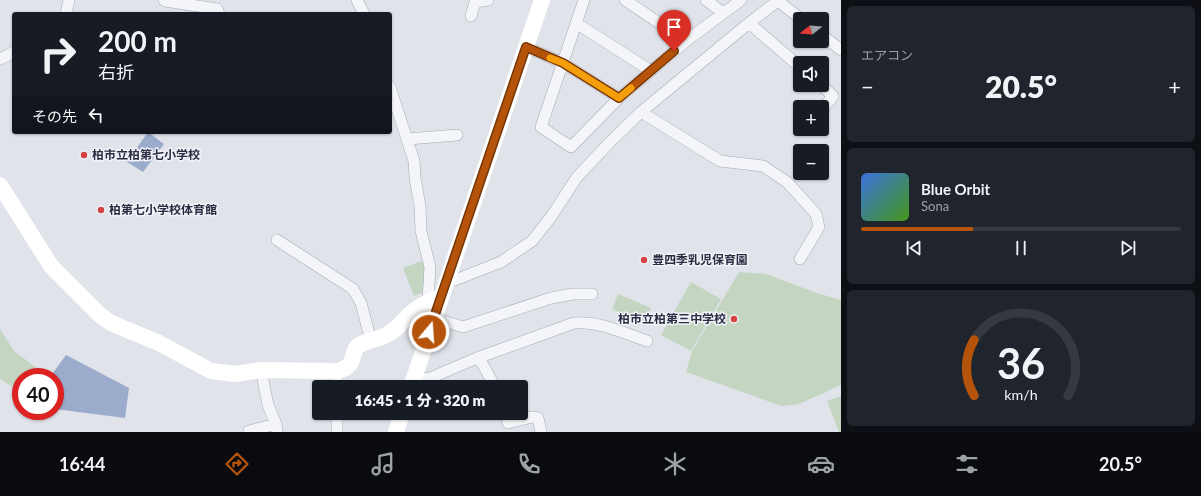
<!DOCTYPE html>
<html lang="ja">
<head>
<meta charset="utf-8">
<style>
	body { margin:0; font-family:Lato,"Noto Sans JP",sans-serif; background:#20242c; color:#f1f3f6; height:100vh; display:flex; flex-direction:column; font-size:15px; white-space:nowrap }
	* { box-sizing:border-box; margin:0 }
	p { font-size:13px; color:#9ea1a6 }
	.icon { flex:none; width:22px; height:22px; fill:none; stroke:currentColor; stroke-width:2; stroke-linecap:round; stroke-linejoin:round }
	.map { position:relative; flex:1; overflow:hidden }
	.panel { display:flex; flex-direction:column; gap:6px; padding:6px; background:#0d0f14; width:360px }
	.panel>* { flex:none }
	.hud { position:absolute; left:12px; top:12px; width:380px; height:122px; border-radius:4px; box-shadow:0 1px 3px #0004; background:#171b24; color:#f1f3f6; overflow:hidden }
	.needle { width:26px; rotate:253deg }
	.fabs { position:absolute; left:793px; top:12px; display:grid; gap:8px }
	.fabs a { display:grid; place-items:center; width:36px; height:36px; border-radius:4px; background:#171b24; box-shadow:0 1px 3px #0004; font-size:20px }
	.speed { position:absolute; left:12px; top:368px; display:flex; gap:8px; font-size:20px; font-weight:700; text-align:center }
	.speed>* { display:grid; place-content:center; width:52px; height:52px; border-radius:50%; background:#171b24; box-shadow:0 1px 3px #0004; line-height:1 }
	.speed .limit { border:6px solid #d22; background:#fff; color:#111 }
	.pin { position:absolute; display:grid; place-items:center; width:34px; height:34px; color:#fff; margin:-41px -17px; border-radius:50% 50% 50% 0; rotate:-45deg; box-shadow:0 0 4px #0007 }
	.pin .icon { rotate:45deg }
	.me { position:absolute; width:44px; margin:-22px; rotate:18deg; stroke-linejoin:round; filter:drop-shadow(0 0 3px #0008) }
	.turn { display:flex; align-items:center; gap:14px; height:84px; padding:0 20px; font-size:18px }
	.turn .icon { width:52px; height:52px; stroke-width:2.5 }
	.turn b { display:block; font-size:28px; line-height:34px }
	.then { display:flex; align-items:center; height:38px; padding:0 20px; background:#0003; gap:8px; font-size:15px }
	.big { font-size:30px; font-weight:800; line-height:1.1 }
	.panel .tile { flex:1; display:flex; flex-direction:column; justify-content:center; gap:6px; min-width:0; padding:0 14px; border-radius:6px; background:#20242c }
	.panel .dial { align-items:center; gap:0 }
	.dial svg { height:104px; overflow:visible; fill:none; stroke:#363941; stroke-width:7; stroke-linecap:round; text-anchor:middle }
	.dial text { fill:#f1f3f6; stroke:none }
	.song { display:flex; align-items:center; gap:12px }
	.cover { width:48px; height:48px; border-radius:6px; background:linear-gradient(135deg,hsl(220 70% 55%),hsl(100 70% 35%)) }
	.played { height:4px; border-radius:2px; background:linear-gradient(90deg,#b45309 35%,#363941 35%) }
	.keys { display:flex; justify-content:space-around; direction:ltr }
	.heat { display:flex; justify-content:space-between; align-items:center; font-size:22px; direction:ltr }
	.trip { position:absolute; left:312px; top:380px; width:216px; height:40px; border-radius:4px; background:#171b24; box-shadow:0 1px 3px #0004; font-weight:800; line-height:40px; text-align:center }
	.dock { display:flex; height:64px; justify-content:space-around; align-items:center; background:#090b0e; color:#9ea1a6 }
	.dock .icon { width:28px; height:28px }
	.dock .on { color:#b45309 }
	.dock b { font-size:18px; color:#f1f3f6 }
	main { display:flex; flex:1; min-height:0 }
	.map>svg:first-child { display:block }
</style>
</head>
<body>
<main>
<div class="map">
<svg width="841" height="432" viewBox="0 0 841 432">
	<rect width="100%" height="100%" fill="#e1e3ea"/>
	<!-- green -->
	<path fill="#c4d5c2" d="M424 260 426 267 422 293 414 296 403 268Z
		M739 272 766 274 817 293 841 300V385L799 404 782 406 686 372 692 351Z
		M691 282 721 299 691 351 661 335Z
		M618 294 651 308 645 323 612 309Z
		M0 329 14 351 49 377H21V392L0 379Z
		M841 396V432H839L827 401Z"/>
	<!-- water -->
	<path fill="#9babcc" d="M148 132 164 144 143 172 127 162Z
		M66 355 129 388 125 418 55 409V377H50Z"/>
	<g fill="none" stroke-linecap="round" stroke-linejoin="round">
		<!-- street casing -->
		<g stroke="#a6a9b5" stroke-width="12">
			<path id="street" d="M164 0 165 1 217 9 219 14
				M357 0 364 14
				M584 0 541 127 571 147 619 98 686 41 741 0
				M625 0 686 41
				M706 0 723 13
				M778 1 801 19
				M66 14 69 0
				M471 16 475 2 488 0
				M576 23 651 71
				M749 23 800 67
				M822 35 841 50
				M526 47 563 63 619 98
				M0 59 14 52
				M821 85 833 96 822 110
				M390 87 414 161 415 178 420 206 421 231 430 267 428 301
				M641 112 720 161 763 166 787 182 816 214 819 227 800 259
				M408 139 457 135
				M277 240 353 289 361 303 371 341
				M447 277 455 280 501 262 532 241 551 217 577 177 611 141 641 112 749 23 779 0
				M434 318 463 327 551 298 573 294H592
				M477 358 482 363 495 387
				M261 370 268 405 276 424 277 432
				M415 376 422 379 430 378 477 358 574 323C600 321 623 333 647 341
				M337 387V371
				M506 413 508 423 532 417 538 418 541 432
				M250 432 249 431 276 424
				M337 432V413"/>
		</g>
		<!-- street -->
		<use href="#street" stroke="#f4f5f8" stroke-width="11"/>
		<!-- secondary -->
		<path stroke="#fff" stroke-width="16" d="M0 185 51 266 100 315 111 323 159 343 211 371 235 374 261 370 337 371C358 366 349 355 358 346 364 341 376 340 384 336 395 332 402 322 410 314 417 308 426 303 434 299L440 300
			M411 387 542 0
			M396 432 402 413"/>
	</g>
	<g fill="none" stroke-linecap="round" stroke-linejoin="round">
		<!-- route casing -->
		<g stroke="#753606" stroke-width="10">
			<path id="route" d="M429 332 526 47 563 63 619 98 674 51"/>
		</g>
		<!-- route -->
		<use href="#route" stroke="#b45309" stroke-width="7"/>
		<!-- slow -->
		<path stroke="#f59e0b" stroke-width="7" d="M550 58 563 63 619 98 631 88"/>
	</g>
	<!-- markers -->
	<g fill="#d34342" stroke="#f1f3f8" stroke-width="1.5">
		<circle cx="84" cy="155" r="4"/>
		<circle cx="101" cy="210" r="4"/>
		<circle cx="644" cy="260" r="4"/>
		<circle cx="734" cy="319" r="4"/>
	</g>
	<g text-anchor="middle" stroke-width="3" stroke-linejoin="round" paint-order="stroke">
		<!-- poi labels -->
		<g font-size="12" font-weight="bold" fill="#292e43" stroke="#f1f3f8" text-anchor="start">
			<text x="92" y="159">柏市立柏第七小学校</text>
			<text x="109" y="214">柏第七小学校体育館</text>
			<text x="652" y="264">豊四季乳児保育園</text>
			<text x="726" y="323" text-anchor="end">柏市立柏第三中学校</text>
		</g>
	</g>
</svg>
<div class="fabs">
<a><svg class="needle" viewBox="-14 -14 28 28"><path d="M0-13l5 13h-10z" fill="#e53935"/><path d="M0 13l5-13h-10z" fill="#9ea1a6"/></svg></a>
<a><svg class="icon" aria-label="sound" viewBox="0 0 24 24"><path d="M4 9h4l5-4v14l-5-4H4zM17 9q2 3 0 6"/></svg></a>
<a>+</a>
<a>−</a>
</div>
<div class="speed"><div class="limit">40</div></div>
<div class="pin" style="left:674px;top:51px;background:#d93025"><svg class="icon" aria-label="arrive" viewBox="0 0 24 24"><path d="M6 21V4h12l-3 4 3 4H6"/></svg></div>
<svg class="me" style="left:429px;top:332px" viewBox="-20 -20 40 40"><circle r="17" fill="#b45309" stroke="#fff" stroke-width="3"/><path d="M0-11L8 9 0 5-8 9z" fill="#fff"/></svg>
<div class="trip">16:45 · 1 分 · 320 m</div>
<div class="hud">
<div class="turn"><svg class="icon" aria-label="right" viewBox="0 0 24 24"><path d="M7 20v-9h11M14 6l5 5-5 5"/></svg><div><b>200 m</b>右折</div></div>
<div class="then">その先<svg class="icon" aria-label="left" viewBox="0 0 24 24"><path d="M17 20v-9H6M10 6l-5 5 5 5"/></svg></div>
</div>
</div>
<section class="panel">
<div class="tile"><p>エアコン</p>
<div class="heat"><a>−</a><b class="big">20.5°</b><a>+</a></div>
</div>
<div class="tile">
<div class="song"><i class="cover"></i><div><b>Blue Orbit</b><p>Sona</p></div></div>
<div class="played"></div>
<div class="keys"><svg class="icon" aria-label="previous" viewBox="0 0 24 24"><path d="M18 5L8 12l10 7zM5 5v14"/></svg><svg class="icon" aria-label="pause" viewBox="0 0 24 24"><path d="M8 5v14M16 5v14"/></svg><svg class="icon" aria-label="next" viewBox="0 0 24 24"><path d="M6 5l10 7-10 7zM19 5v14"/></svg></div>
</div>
<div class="tile dial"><svg viewBox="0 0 100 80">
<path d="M14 69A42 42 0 1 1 86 69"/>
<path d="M14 69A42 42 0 0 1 14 26" stroke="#b45309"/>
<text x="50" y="56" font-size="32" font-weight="700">36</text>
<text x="50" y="72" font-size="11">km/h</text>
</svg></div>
</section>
</main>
<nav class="dock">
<b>16:44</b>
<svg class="icon on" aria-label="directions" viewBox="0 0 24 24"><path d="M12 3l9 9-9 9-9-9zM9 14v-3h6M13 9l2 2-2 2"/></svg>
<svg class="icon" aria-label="music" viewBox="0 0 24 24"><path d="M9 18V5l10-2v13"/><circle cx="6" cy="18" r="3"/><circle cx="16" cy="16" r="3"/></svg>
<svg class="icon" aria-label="phone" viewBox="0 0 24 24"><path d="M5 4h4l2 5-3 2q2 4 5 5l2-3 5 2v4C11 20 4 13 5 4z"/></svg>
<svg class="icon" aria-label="climate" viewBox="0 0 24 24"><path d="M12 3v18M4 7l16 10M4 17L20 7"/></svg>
<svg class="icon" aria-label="car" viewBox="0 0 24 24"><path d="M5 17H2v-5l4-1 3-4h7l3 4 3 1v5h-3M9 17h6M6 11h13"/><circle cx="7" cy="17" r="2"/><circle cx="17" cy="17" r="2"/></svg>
<svg class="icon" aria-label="filters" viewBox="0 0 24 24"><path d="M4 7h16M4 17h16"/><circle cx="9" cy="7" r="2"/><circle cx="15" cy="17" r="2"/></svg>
<b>20.5°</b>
</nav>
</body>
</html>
